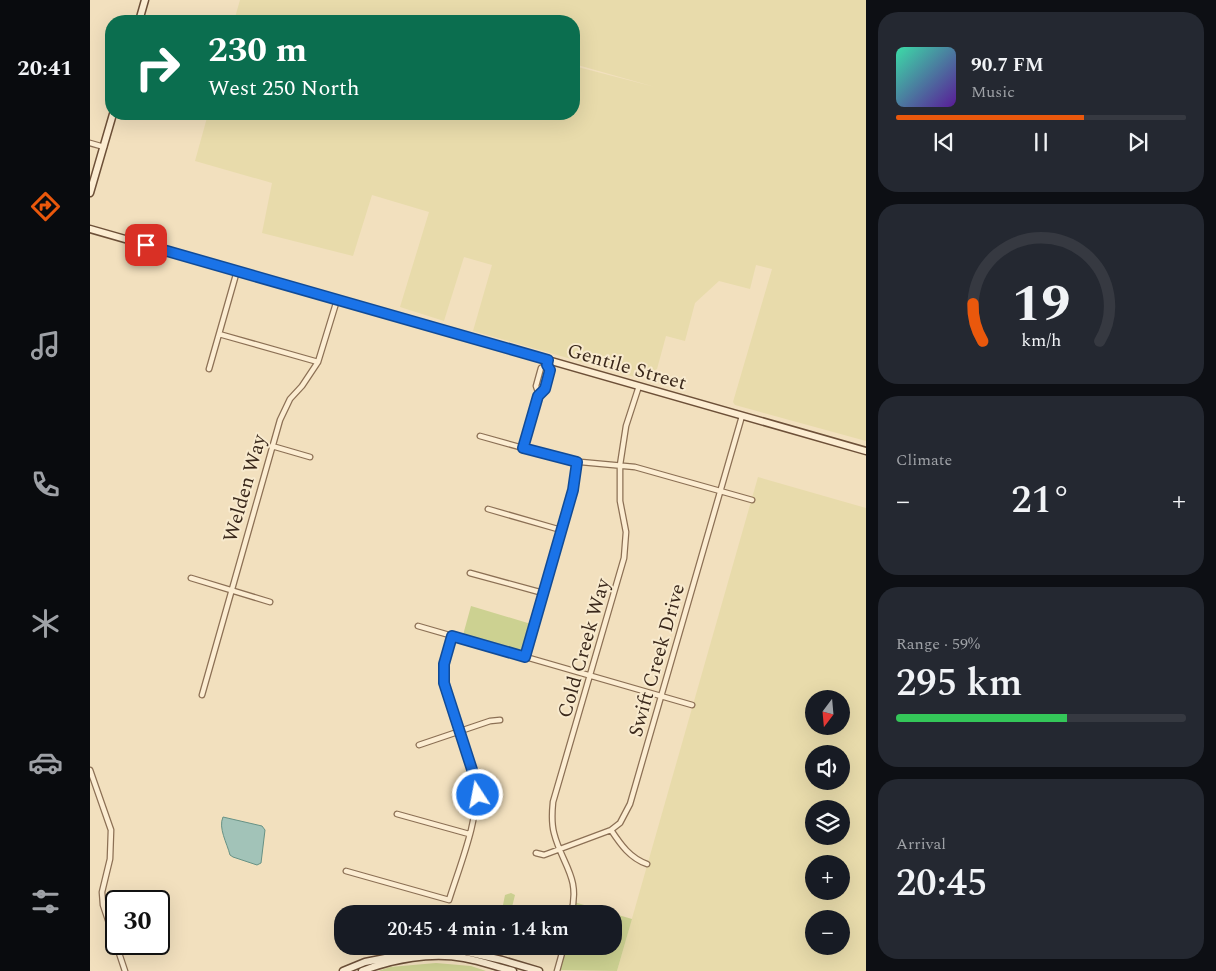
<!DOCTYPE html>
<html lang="en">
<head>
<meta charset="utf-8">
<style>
	body { margin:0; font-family:Spectral,serif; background:#242831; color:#f1f3f6; height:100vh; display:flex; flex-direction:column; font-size:19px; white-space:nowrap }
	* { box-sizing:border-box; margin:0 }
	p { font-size:16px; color:#9ea1a6 }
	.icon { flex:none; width:28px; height:28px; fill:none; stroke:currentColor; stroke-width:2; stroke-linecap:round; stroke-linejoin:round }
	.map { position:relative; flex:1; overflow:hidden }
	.details { display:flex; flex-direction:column; gap:12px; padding:12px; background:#0d0f14; width:350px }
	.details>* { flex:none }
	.hud { position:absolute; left:15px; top:15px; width:475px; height:105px; border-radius:20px; box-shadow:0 5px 20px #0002; background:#0b6e4f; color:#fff; overflow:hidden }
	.needle { width:32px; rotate:196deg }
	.controls { position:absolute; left:715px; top:690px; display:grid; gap:10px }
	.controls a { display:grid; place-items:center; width:45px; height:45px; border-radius:50%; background:#171b24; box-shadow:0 5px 20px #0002; font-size:25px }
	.speed { position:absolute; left:15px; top:890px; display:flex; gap:10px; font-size:25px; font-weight:700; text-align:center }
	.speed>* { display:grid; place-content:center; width:65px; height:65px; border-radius:50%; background:#171b24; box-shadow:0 5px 20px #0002; line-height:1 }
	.speed .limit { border:2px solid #111; border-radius:8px; background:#fff; color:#111 }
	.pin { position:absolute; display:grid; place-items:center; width:42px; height:42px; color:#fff; margin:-21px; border-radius:10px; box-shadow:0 2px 8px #0006 }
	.me { position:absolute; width:55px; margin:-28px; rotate:349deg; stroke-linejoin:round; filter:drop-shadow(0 0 4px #0008) }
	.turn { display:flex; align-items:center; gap:18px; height:105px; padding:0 20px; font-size:22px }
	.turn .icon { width:65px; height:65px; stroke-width:2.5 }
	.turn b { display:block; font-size:35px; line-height:42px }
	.big { font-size:38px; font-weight:600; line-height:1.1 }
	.details .card { flex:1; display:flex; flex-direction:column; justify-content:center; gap:8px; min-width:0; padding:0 18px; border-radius:20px; background:#242831 }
	.details .dial { align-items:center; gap:0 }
	.dial svg { height:130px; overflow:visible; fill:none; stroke:#363941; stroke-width:7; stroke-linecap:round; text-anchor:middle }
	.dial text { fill:#f1f3f6; stroke:none }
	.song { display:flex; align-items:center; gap:15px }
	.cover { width:60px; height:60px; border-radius:8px; background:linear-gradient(135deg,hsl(160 70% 55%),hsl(270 70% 35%)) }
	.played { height:5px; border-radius:2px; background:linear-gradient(90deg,#ea580c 65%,#363941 65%) }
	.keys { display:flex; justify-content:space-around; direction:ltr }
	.heat { display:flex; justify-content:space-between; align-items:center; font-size:28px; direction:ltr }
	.charge { height:8px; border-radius:4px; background:linear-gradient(90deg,#34c759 59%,#363941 0) }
	.trip { position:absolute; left:244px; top:905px; width:288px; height:50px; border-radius:20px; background:#171b24; box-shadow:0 5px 20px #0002; font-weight:600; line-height:50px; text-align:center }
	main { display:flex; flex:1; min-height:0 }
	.dock { display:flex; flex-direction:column; width:90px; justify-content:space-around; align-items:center; background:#090b0e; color:#9ea1a6 }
	.dock .icon { width:35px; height:35px }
	.dock .on { color:#ea580c }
	.dock b { font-size:22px; color:#f1f3f6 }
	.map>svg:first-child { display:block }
</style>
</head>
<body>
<main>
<nav class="dock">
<b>20:41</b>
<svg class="icon on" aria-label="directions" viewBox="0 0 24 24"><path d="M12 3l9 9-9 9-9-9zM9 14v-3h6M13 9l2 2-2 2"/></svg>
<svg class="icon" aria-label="music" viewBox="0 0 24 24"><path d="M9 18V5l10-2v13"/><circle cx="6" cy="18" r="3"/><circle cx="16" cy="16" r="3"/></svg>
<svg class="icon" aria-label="phone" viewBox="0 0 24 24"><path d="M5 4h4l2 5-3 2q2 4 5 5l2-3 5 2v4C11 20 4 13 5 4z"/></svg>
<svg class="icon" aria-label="climate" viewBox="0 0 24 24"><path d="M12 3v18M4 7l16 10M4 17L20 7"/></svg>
<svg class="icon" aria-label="car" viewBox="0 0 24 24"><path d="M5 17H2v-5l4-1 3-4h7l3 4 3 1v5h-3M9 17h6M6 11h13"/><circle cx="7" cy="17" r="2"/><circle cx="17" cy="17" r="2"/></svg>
<svg class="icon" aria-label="filters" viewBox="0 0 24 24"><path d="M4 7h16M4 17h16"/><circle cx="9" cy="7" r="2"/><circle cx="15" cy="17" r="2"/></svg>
</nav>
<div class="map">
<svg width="776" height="971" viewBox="0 0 776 971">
	<rect width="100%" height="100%" fill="#f2e0be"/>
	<!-- farmland -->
	<path fill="#e8dbab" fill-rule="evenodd" d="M150 0H776V441L645 405 643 402 682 269 666 265 660 289 629 281 605 303 595 341 576 336 567 369 548 378 383 331 402 265 374 257 354 321 310 307 339 212 282 195 263 256 172 233 182 183 105 161 118 114H484V66L565 87 484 64V21H144Z
		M668 477 776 508V971H527ZM724 699H751V726H724ZM724 754H751V781H724ZM724 809H751V836H724ZM724 864H751V891H724ZM724 919H751V946H724Z"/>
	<!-- green -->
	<path fill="#ccd191" d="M381 606 441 624 433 649 429 652 373 635Z
		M421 893 425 895 422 907 413 905 415 895Z
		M484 902 542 919 527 971 467 970 473 946H522V914H481Z
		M346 963 381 966 396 971H288L300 967Z"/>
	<!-- water -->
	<path fill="#a2c3b8" stroke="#689285" d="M133 817 172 826 175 830 171 863 167 865 143 857 140 855C137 843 128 828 133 817Z"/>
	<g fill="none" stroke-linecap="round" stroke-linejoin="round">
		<!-- street casing -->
		<g stroke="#8c7055" stroke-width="7">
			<path id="street" d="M0 143 14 147
				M129 334 228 362
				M119 369 147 271
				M449 395 446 386 451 368 457 365
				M390 436 480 461 545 467 662 500
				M182 446 220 457
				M433 447 449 395 455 389 460 370 457 365 458 360
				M398 509 471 530
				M380 573 453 593
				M101 578 180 602
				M328 626 602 705
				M435 657 483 490 487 462
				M112 695 190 420 200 399 212 386 228 362 247 300
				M329 745 400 721 410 720
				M0 770 21 830 20 859 12 892 13 905 35 971
				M307 814 379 834
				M521 830C531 845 540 858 557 864
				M446 853 454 855 521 830 530 823 540 804 652 416
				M256 871 359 900C370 865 390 817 386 782L354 683 355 664 362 636
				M481 914C491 877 472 865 464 833 461 822 462 812 463 802L534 558 536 532 530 501V465L536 426 549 386
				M467 971 474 946"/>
		</g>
		<!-- secondary casing -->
		<g stroke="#6d5038" stroke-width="9">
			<path id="secondary" d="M49 21 55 0
				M0 193 23 114
				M0 229 776 451
				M253 971 275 962 341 949 377 952 412 960 449 971
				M272 971C303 959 341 952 374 958 391 961 407 967 423 971"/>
		</g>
		<!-- street -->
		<use href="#street" stroke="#fcedd2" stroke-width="4.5"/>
		<!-- secondary -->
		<use href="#secondary" stroke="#fcedd2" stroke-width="6"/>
	</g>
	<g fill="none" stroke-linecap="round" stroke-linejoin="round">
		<!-- route casing -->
		<g stroke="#114b97" stroke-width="12">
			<path id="route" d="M56 245 458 360 457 365 460 370 455 389 448 396 433 448 487 462 483 490 435 657 362 636 354 664V683L386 782 388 795"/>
		</g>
		<!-- route -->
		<use href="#route" stroke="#1a73e8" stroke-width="9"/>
	</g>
	<g text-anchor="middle" stroke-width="4" stroke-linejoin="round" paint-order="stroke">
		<!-- street labels -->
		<g font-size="20" fill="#3a281b" stroke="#f8eace">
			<text transform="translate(537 366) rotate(16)" y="7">Gentile Street</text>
			<text transform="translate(154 488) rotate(-74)" y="7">Welden Way</text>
			<text transform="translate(493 648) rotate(-74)" y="7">Cold Creek Way</text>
			<text transform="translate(566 660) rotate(-74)" y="7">Swift Creek Drive</text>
		</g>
	</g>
</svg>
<div class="controls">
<a><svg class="needle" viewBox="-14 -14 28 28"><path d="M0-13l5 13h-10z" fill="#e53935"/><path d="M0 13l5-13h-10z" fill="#9ea1a6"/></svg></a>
<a><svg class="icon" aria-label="sound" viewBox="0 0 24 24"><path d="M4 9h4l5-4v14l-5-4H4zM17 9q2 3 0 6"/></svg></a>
<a><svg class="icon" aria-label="layers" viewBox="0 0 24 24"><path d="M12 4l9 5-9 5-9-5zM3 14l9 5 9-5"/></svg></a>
<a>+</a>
<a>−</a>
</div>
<div class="speed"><div class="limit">30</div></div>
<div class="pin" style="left:56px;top:245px;background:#d93025"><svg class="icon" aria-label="arrive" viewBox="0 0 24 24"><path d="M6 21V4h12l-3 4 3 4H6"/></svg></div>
<svg class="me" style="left:388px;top:795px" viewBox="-20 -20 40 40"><circle r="17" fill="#1a73e8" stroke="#fff" stroke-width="3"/><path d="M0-11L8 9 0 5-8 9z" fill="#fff"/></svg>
<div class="trip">20:45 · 4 min · 1.4 km</div>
<div class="hud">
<div class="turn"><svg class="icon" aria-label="right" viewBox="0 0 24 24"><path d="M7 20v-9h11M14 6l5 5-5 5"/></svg><div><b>230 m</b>West 250 North</div></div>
</div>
</div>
<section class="details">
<div class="card">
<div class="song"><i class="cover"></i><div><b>90.7 FM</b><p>Music</p></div></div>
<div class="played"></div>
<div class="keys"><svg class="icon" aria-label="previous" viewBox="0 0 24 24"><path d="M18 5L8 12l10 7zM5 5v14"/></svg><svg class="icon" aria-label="pause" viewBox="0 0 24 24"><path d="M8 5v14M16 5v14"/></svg><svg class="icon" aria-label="next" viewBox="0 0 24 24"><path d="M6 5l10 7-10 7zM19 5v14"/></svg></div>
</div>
<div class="card dial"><svg viewBox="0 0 100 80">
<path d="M14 69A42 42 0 1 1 86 69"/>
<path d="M14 69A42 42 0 0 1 8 46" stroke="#ea580c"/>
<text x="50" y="56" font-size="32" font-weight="700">19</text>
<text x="50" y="72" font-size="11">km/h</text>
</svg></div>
<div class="card"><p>Climate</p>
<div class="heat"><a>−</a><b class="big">21°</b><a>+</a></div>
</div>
<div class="card"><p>Range · 59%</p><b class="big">295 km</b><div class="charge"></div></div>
<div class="card"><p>Arrival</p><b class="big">20:45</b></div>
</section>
</main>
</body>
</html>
